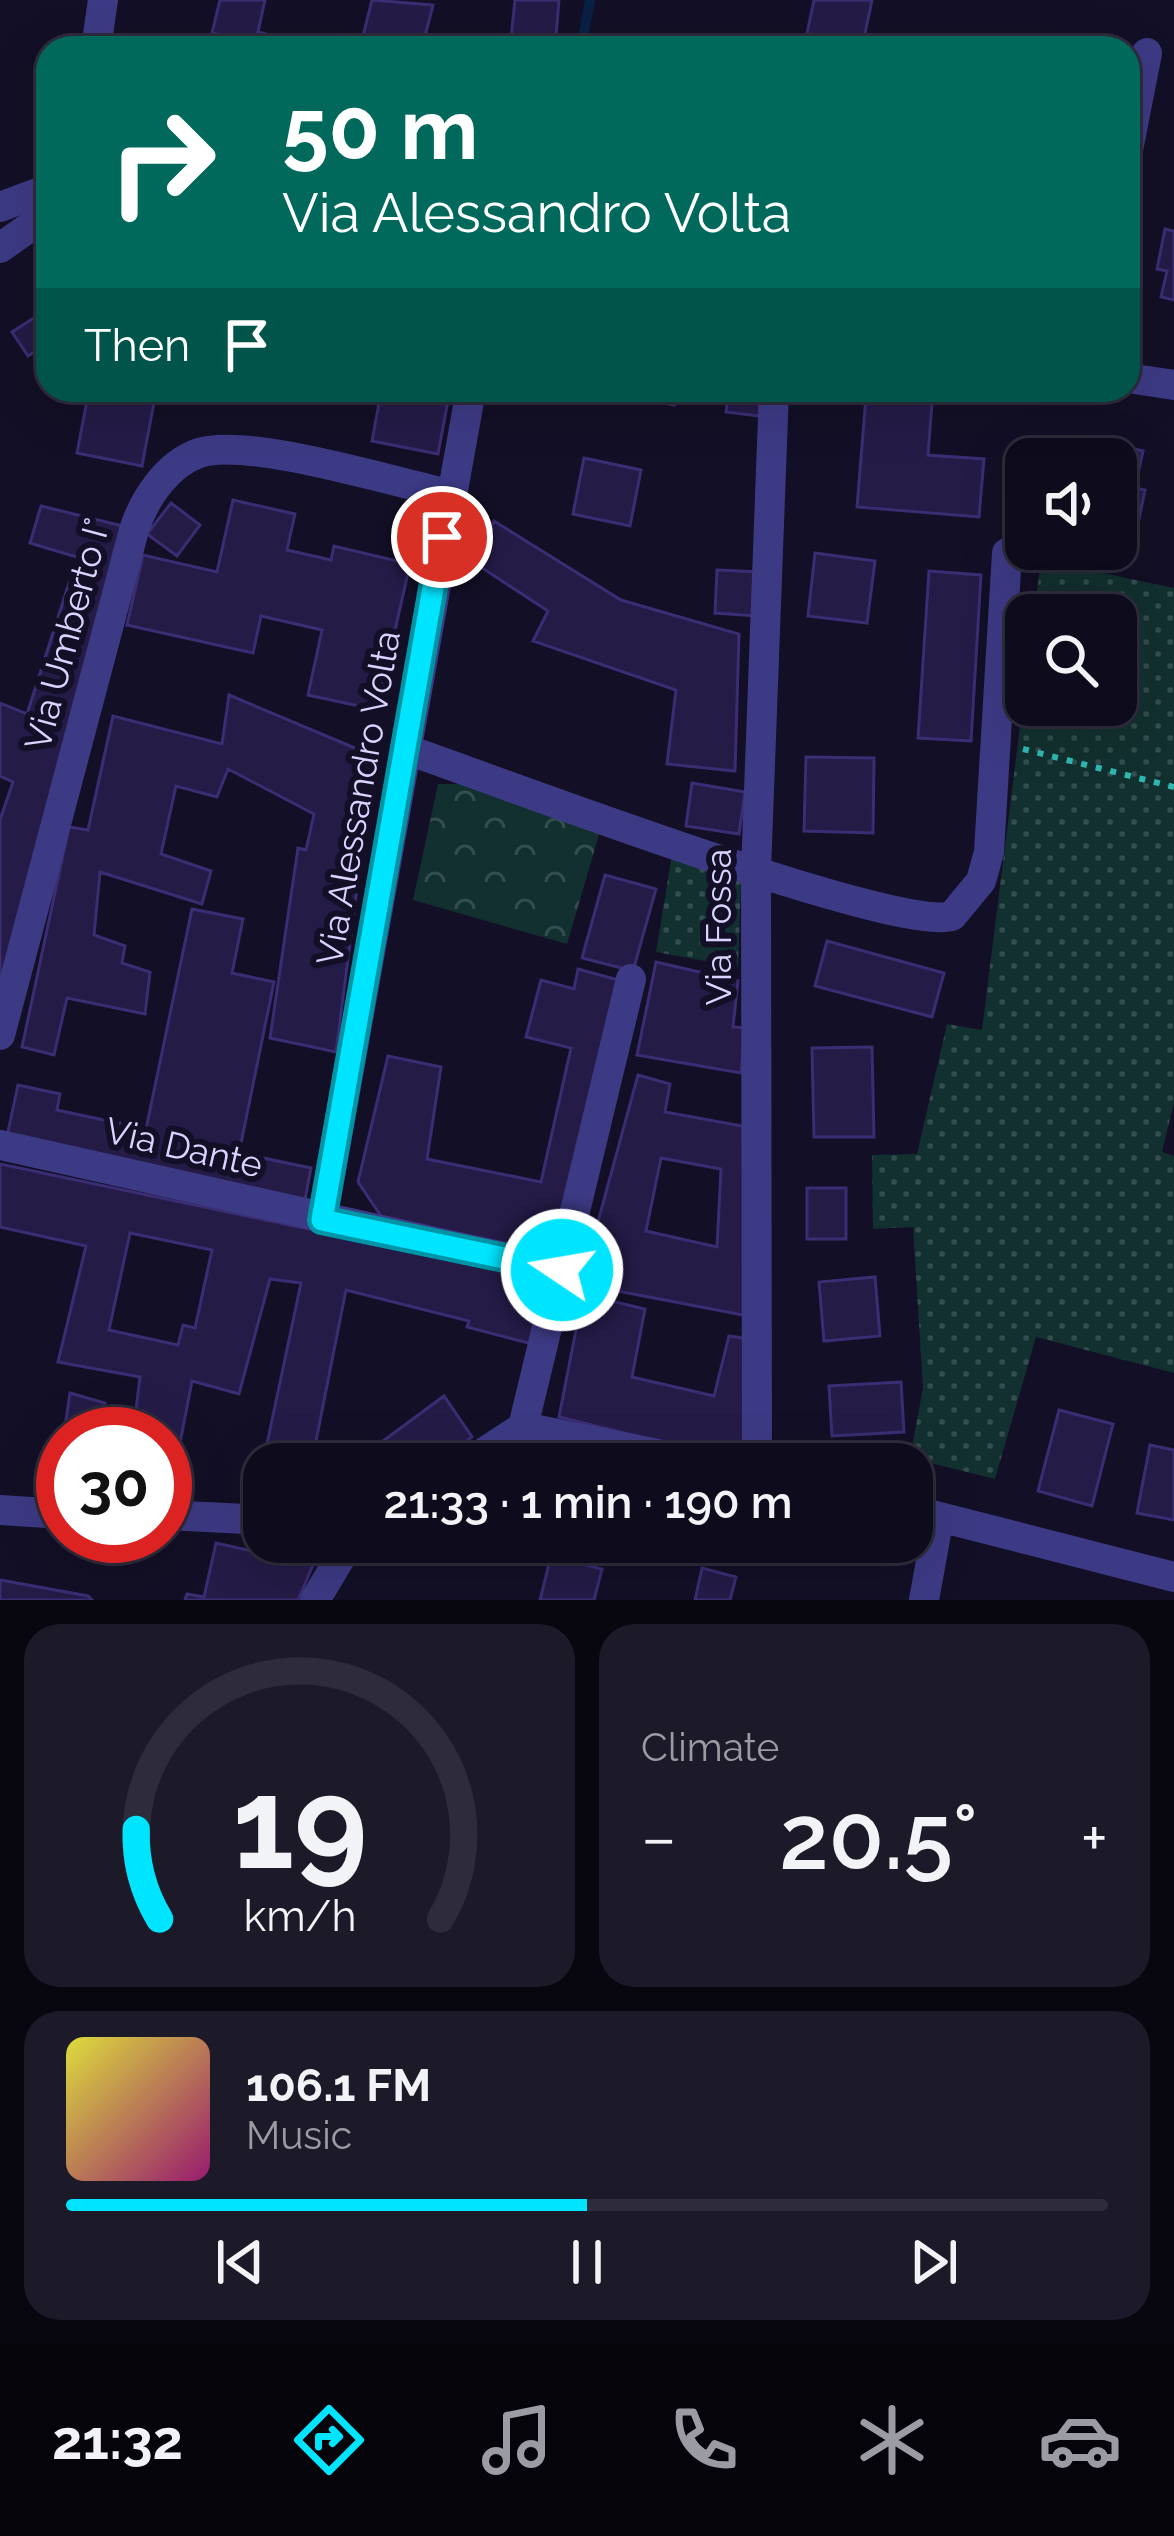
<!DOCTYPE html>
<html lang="en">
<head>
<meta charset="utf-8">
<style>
	body { margin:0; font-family:Raleway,sans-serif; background:#1c1929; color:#f1f3f6; height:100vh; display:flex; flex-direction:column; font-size:45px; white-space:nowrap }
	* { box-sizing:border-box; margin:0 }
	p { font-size:39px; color:#9b9ba3 }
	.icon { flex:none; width:66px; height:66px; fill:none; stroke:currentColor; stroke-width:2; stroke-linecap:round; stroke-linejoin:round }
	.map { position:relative; height:1600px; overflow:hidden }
	.drawer { display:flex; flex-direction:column; gap:24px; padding:24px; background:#08060f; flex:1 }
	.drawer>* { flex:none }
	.hud { position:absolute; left:36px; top:36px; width:1104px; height:366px; border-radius:36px; box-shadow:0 12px 48px #0002,0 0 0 3px #2e2b3b; background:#00695c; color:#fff; overflow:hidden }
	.fabs { position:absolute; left:1005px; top:438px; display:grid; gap:24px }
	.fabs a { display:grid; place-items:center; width:132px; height:132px; border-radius:24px; background:#0e0b1c; box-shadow:0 12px 48px #0002,0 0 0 3px #2e2b3b; font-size:60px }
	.speed { position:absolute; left:36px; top:1407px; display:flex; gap:24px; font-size:60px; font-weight:700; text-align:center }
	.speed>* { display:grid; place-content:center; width:156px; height:156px; border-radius:50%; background:#0e0b1c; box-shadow:0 12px 48px #0002,0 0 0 3px #2e2b3b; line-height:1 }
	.speed .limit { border:18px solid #d22; background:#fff; color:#111 }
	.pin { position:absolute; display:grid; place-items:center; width:102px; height:102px; color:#fff; margin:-51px; border:6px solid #fff; border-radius:50%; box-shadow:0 3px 12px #0007 }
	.me { position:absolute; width:132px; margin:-66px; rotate:282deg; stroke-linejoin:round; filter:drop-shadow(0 0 9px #0008) }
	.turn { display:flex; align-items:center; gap:42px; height:252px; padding:0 48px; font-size:54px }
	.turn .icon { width:156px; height:156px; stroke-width:2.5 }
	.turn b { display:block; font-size:84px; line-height:102px }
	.then { display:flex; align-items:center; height:114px; padding:0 48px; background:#0003; gap:24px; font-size:45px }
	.big { font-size:90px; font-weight:600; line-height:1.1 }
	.drawer .card { flex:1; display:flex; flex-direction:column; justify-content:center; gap:18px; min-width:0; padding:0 42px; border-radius:36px; background:#1c1929 }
	.drawer .dial { align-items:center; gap:0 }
	.dial svg { height:312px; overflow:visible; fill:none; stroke:#2e2b3b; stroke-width:7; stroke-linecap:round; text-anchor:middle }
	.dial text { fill:#f1f3f6; stroke:none }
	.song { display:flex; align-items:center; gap:36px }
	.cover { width:144px; height:144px; border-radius:18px; background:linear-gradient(135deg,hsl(60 70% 55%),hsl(320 70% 35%)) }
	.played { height:12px; border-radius:6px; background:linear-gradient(90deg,#00e5ff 50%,#2e2b3b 50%) }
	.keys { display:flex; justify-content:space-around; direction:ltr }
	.heat { display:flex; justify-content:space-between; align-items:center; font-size:66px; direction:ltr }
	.drawer .tiles { flex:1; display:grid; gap:24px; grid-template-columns:1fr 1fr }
	.card:last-child { grid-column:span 2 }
	.trip { position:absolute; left:243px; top:1443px; width:690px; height:120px; border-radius:36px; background:#0e0b1c; box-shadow:0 12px 48px #0002,0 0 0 3px #2e2b3b; font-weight:600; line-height:120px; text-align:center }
	.dock { display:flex; height:192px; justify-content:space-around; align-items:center; background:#06040b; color:#9b9ba3 }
	.dock .icon { width:84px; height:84px }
	.dock .on { color:#00e5ff }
	.dock b { font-size:54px; color:#f1f3f6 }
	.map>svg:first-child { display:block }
</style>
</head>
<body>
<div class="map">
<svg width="1174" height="1600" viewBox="0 0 1174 1600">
	<defs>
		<pattern id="grass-dots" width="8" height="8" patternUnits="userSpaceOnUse" patternTransform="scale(3)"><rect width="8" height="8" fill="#12302f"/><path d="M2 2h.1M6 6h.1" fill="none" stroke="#344d4e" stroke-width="1.8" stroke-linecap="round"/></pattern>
		<pattern id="forest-crowns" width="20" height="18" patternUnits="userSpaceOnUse" patternTransform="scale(3)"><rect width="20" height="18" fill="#12302f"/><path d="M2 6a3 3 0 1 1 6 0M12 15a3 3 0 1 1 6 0" fill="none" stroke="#344d4e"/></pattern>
	</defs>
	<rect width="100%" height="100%" fill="#130f26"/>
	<!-- grass -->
	<path fill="url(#grass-dots)" d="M1041 560 1174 588V1102L1162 1152 1174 1156V1373L1036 1337 995 1479 910 1458 923 1388 913 1227 873 1229 872 1155 917 1154 947 1024 982 1030 1026 679V705H1116V615H1034Z
		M672 855 741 879 738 967 656 952Z"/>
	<!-- forest -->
	<path fill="url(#forest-crowns)" d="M438 784H472L601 828 567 944 413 900Z"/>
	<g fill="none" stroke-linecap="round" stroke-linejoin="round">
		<!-- stream -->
		<path stroke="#0a1f44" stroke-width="10" d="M581 48 590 0"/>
	</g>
	<!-- building -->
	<path fill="#241b47" stroke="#3b2d73" stroke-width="3" fill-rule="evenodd" d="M220 0H265L258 32 294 41 293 48H223L226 36 212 33Z
		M372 0 433 5 422 48H360Z
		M515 0H559L555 48H510Z
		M814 0H872L862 48H804Z
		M1165 229 1174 231V300L1161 297 1167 271 1157 269Z
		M48 309V343L28 356 12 332Z
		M89 390 156 392 142 466 77 453Z
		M337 390H450L438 454 372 441 380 398Z
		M601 390H677L674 405Z
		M729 390H762L759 416 726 412Z
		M866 397 932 403 928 455 984 459 979 517 857 507Z
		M1100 442 1143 451 1135 488 1145 490 1133 548 1116 544V459H1097Z
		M584 458 641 470 630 526 573 514Z
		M233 500 295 514 287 550 331 560 334 546 410 564 377 710 308 695 322 630 261 616 253 653 127 625 143 555 217 572Z
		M171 503 200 525 177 556 147 534Z
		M41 506 127 527 0 1002V820L13 782 0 776V703L27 714 69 583 84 586 90 561 30 543Z
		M494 521 621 600 739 634 735 771 667 764 676 690 533 641 548 611 473 562Z
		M815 553 875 561 867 623 808 616Z
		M717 570 760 572 757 616 715 613Z
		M929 571 981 575 971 741 918 738Z
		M229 695 374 756 336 1052 270 1038 298 848 306 850 314 814 228 769 217 797 176 786 161 854 211 871 202 904 100 872 94 935 125 946 122 963 150 972 145 1014 67 998 54 1055 22 1047 69 827 88 830 113 716 222 744Z
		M806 757 874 758 873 833 804 831Z
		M692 783 745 792 739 834 686 826Z
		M605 875 656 889 633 971 582 958Z
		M192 909 243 919 232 973 274 982 239 1153 311 1168 304 1205 6 1141 18 1085 60 1094 57 1110 146 1129Z
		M827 941 944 973 932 1017 815 986Z
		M656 962 738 981 733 1027 745 1028 741 1073 637 1055Z
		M578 969 622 981 557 1253 383 1219 358 1182 388 1056 441 1067 427 1159 541 1182 571 1048 526 1037 541 980 574 989Z
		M872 1047 874 1137H814L812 1048Z
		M638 1075 670 1084 665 1112 753 1128 748 1316 581 1284ZM661 1158 721 1169 717 1247 646 1231Z
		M0 1164 550 1280 536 1345 467 1327 469 1321 346 1290 315 1446 360 1458 444 1396 472 1437 435 1464H264V1498L256 1496 301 1283 270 1279 239 1394 192 1381 170 1495H165V1434H133L140 1377 58 1362 86 1246 0 1227ZM130 1233 212 1250 195 1328 183 1325 178 1345 109 1330Z
		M807 1188H846V1239H807Z
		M875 1277 880 1336 824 1341 819 1282Z
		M583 1294 645 1309 632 1377 714 1396 729 1336 750 1339 753 1443 739 1461 559 1417Z
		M901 1382 904 1432 832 1436 829 1386Z
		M70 1393 105 1403 102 1421 111 1422 110 1434H64Z
		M1059 1410 1113 1424 1092 1506 1038 1491Z
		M1150 1445 1174 1450V1520L1137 1513Z
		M216 1543 313 1565 298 1600H185L187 1594 204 1597Z
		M551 1556 602 1569 594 1600H540Z
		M702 1568 736 1577 730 1600H695Z
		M0 1580 88 1596 92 1600H0Z"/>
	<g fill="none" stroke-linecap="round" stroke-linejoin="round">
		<!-- path -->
		<path stroke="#2fb8b0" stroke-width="6" stroke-dasharray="6 9" stroke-linecap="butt" d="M1023 749 1174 787"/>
		<!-- minor -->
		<path stroke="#3d3a85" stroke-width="30" d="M96 48 103 0
			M1128 150 1147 53
			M0 207 48 189
			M408 750C489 778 896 933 952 916L981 881 989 852 1007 553
			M0 1035 134 530C144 499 167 464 199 453 248 437 393 482 449 494
			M0 1145 561 1270
			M322 1220 471 390
			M523 1427 631 979
			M523 1427 707 1464
			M466 1464 523 1427
			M757 1464 756 871 774 390
			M0 1510 63 1514
			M912 1510 1174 1577
			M165 1515 264 1520
			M315 1600 350 1542
			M924 1600 939 1517"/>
		<!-- tertiary -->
		<path stroke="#3d3a85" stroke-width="30" d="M0 248 48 214
			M1128 378 1174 385"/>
	</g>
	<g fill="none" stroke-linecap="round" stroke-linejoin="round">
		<!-- route casing -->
		<g stroke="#0095a6" stroke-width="30">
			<path id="route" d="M442 537 322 1220 562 1270"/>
		</g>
		<!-- route -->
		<use href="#route" stroke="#00e5ff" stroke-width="21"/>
	</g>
	<g text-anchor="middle" stroke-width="12" stroke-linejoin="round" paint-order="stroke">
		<!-- street labels -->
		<g font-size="36" fill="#d9d4ff" stroke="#130f26">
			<text transform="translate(67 634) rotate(-75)" y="13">Via Umberto I°</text>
			<text transform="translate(358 798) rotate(-80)" y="13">Via Alessandro Volta</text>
			<text transform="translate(718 927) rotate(-90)" y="13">Via Fossa</text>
			<text transform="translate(184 1147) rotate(13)" y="13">Via Dante</text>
		</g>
	</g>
</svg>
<div class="fabs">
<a><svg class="icon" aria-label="sound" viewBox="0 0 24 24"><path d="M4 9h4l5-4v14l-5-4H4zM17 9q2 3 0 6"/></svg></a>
<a><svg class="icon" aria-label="search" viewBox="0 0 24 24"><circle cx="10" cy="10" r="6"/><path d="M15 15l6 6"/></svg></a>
</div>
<div class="speed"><div class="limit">30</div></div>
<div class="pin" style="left:442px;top:537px;background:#d93025"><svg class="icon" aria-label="arrive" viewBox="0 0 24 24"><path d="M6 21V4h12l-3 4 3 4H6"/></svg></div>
<svg class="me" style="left:562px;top:1270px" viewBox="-20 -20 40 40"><circle r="17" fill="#00e5ff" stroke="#fff" stroke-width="3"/><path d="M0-11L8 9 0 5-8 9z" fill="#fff"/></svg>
<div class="trip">21:33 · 1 min · 190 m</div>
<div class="hud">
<div class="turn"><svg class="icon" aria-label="right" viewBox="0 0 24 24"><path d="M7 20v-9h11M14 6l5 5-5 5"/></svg><div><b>50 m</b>Via Alessandro Volta</div></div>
<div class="then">Then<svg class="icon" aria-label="arrive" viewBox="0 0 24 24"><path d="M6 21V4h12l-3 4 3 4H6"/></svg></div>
</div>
</div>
<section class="drawer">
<div class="tiles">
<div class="card dial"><svg viewBox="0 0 100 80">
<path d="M14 69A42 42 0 1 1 86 69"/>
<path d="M14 69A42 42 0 0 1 8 46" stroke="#00e5ff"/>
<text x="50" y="56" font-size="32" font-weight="700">19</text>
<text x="50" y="72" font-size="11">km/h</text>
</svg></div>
<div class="card"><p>Climate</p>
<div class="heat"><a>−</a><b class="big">20.5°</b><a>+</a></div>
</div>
<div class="card">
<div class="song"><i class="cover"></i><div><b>106.1 FM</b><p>Music</p></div></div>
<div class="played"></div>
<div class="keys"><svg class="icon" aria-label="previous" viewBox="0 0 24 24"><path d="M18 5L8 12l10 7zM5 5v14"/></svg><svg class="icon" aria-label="pause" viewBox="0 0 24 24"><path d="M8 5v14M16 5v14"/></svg><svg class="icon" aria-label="next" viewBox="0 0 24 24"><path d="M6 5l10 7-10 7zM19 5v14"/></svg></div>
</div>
</div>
</section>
<nav class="dock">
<b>21:32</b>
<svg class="icon on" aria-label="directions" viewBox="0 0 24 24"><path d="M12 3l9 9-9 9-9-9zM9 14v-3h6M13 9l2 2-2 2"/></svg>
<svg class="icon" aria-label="music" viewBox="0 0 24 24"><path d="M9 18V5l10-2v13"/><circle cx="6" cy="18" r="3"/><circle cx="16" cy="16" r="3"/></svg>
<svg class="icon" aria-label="phone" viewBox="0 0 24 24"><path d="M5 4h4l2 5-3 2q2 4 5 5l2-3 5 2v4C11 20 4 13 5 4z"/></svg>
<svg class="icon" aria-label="climate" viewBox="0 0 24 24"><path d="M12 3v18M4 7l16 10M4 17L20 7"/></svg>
<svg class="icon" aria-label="car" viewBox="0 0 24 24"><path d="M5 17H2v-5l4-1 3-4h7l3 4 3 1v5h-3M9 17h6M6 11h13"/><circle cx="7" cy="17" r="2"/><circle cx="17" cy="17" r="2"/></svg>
</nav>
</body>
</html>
